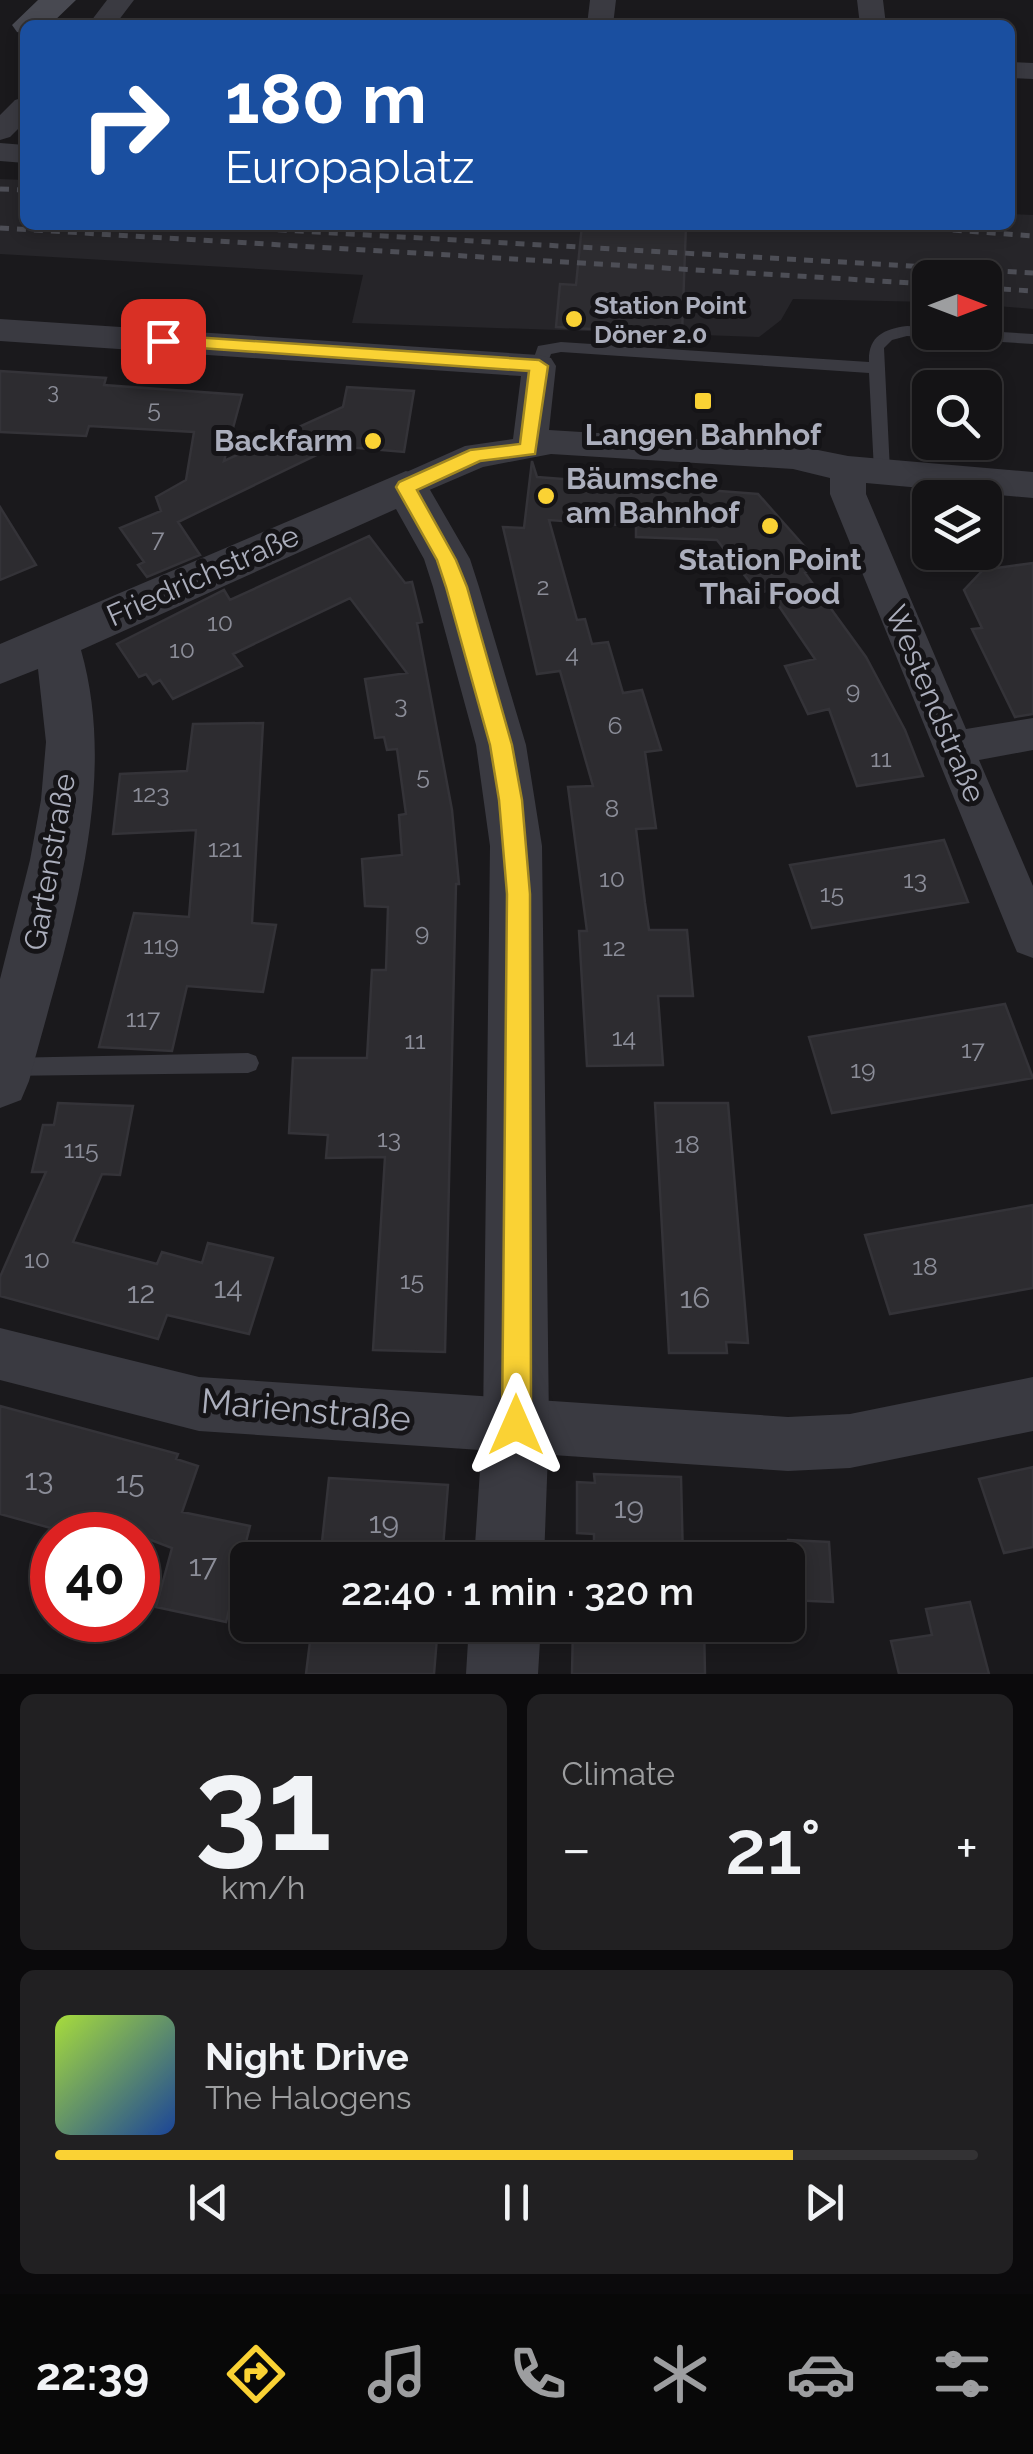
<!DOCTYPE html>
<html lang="en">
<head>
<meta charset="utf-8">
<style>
	body { margin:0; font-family:Raleway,sans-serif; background:#212022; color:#f1f3f6; height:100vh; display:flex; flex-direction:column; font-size:38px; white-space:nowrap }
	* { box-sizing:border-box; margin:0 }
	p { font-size:32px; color:#9d9ea0 }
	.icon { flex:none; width:55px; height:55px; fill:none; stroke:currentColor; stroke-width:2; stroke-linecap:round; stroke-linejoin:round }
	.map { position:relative; height:1674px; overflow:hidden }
	.details { display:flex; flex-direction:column; gap:20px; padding:20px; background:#0b0a0c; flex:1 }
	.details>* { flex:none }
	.hud { position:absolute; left:20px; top:20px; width:995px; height:210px; border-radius:15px; box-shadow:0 5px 15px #0003,0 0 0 2px #333234; background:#1a4fa0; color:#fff; overflow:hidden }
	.needle { width:65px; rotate:90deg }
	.tools { position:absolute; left:912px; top:260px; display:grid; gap:20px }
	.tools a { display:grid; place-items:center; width:90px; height:90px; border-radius:15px; background:#141315; box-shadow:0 5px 15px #0003,0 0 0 2px #333234; font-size:50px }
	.speed { position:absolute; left:30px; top:1512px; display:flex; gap:20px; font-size:50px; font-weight:700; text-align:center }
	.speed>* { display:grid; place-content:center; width:130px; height:130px; border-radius:50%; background:#141315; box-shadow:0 5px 15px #0003,0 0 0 2px #333234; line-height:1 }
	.speed .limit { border:15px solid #d22; background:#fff; color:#111 }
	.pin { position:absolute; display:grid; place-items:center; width:85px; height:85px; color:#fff; margin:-42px; border-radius:20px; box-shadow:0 5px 15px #0006 }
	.me { position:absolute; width:110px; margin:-55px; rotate:0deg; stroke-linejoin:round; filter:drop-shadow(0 0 8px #0008) }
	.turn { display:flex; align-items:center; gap:35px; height:210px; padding:0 40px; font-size:45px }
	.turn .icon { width:130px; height:130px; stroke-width:2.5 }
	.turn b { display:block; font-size:70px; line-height:85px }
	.big { font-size:75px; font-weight:600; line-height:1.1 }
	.details .card { flex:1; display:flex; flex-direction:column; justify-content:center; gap:15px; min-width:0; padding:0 35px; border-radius:15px; background:#212022 }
	.details .dial { align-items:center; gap:0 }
	.dial b { font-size:130px; line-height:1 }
	.song { display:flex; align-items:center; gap:30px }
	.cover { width:120px; height:120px; border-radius:15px; background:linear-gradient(135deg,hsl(80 70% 55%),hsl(220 70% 35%)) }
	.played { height:10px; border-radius:5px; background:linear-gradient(90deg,#fad234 80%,#333234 80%) }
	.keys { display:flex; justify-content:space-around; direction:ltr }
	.heat { display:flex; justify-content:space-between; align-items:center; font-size:55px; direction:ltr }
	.details .tiles { flex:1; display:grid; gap:20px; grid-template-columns:1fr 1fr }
	.card:last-child { grid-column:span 2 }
	.trip { position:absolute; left:230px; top:1542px; width:575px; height:100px; border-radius:15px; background:#141315; box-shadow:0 5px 15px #0003,0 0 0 2px #333234; font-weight:600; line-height:100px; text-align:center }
	.dock { display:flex; height:160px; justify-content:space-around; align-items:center; background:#080808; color:#9d9ea0 }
	.dock .icon { width:70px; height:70px }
	.dock .on { color:#fad234 }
	.dock b { font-size:45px; color:#f1f3f6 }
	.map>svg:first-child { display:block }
</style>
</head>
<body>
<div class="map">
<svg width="1033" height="1674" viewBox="0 0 1033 1674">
	<rect width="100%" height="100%" fill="#1a191c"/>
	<!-- built -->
	<path fill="#262529" d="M0 179 25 180V225H1010V214L1033 215V309L985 305V278H930V302L793 299 781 320 759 337 352 323 363 275 0 254Z"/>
	<!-- building -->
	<path fill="#2d2c30" stroke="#343338" stroke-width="2.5" d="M582 225H686L682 334 556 327 560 284 576 285Z
		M0 371 106 378 104 385 242 395 224 461 343 407 347 387 414 391 404 452 335 446 178 522 200 555 147 577 138 565 144 562 120 528 161 511 156 497 186 480 194 432 89 426 86 436 0 432Z
		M532 461 537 477 758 494 821 565 805 573 866 657 905 730 923 776 857 786 829 709 808 714 785 666 815 659 768 590 759 594 717 540 636 537V526L549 520 577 620 585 619 592 644 608 642 623 693 642 690 661 750 645 752 656 828 636 829 645 903 649 930H687L693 996H658L663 1065 587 1066 579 931H587L568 787 593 786 560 671 537 674 503 527 524 528Z
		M0 507 36 565 0 580Z
		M369 536 405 583 412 582 422 622 417 623 452 810 459 884H456L445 1352 373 1350 385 1157 326 1158 328 1135 289 1133 293 1058H367L372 970H386L388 907 365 906 362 859 402 855 399 815 406 814 397 749 387 750 384 737 375 738 365 679 407 673 350 598 233 654 242 666 173 699 160 680 153 684 146 674 139 677 117 644 224 590 230 600Z
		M1033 563V714L1015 717 972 629 982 628 964 590 983 570Z
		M263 723 252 923 276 925 263 992 187 986 172 1051 99 1047 134 913 189 917 196 830 113 834 120 774 187 771 193 724Z
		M944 840 968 902 812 928 790 865Z
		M1005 1004 1033 1078 832 1113 809 1037Z
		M58 1103 133 1106 120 1175 102 1174 73 1242 157 1264 162 1252 202 1263 208 1243 273 1258 249 1334 167 1315 158 1339 0 1296V1277L46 1172H32L43 1125H54Z
		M655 1103H728L748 1343 726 1342 727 1353H669Z
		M1033 1205V1288L890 1314 865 1235Z
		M0 1406 178 1454 176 1459 198 1466 182 1512 250 1526 226 1622 156 1607 172 1548 138 1535H76L0 1514Z
		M1033 1467V1547L1004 1553 979 1479Z
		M594 1474 681 1477 683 1560H594V1534L577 1533V1482L595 1483Z
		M329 1478 448 1485 442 1560H320Z
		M788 1540 829 1542 833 1602 788 1600Z
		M970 1602 989 1674H899L891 1641 932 1635 926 1609Z
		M312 1625H438L434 1674H306Z
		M573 1625H704L705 1674H572Z"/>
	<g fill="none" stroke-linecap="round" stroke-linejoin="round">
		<!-- service -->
		<path fill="#3a3a41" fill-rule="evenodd" d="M907 326 930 327V332L985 331 1033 334V344L907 336 892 340 884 348 890 471 882 477 874 471 869 373 561 352 551 354 545 370H533L531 366 538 346 561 342 869 362C868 337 883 329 907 326Z
			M248 1053 256 1056 259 1063 256 1070 248 1073 0 1076V1060L5 1058Z"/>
		<!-- minor -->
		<path fill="#3a3a41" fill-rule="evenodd" d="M107 0H134L115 25H88Z
			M590 0H616L613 25H587Z
			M857 0H883L886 25H860Z
			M1010 62 1033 63V79L1010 78Z
			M25 97V122L10 137 0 140V115L15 100Z
			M0 143 25 145V163L0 161Z
			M0 319 539 355 551 358 556 366 549 430 793 445 848 456 1033 472V498L866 483V494L966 729 1033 718V750L979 760 1033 886V958L1017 952 1011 938 830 494V478L793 469 551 454 483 467 406 500 393 496 388 487 393 478 465 446 513 439 521 376 0 341Z
			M0 1328 199 1377 788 1417 850 1414 1033 1377V1431L850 1468 788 1471 199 1431 0 1380Z"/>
		<!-- tertiary -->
		<path fill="#3a3a41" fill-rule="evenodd" d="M406 471 422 476 470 559 479 587 526 745 542 846 549 1425 544 1560H474L483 1425 490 846 476 745 433 587 424 559 396 509 81 650C121 791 65 944 29 1081L21 1100 0 1108V979L30 860 41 800 46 742 38 669 0 684V644Z
			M469 1625H541L538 1674H466Z"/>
		<!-- secondary -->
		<path fill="#484951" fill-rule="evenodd" d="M38 0H76L50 25H25V34L17 32 12 25Z"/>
		<!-- rail -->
		<path stroke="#4d4e56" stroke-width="5" stroke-dasharray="9 8" stroke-linecap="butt" d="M0 189 25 190
			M193 225 1033 273
			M885 225 1033 236
			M0 228 930 284
			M985 288 1033 291"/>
	</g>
	<!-- route -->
	<path fill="#fad234" stroke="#a28822" stroke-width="2.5" d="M163 335 539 360 548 366 535 454 480 461 417 490 456 560 467 587 512 745 522 800 530 894 531 1425 526 1435 516 1439 506 1435 502 1425 507 894 499 800 490 745 446 587 437 560 396 487 399 482 470 450 520 444 529 371 157 345 154 341Z"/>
	<!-- markers -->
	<g fill="#fad234" stroke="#151417" stroke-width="4">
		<circle cx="574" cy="319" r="10"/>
		<rect x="693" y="391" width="20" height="20" rx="5"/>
		<circle cx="373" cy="441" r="10"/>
		<circle cx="546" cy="496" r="10"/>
		<circle cx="770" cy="526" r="10"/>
	</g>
	<g text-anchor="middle" stroke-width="10" stroke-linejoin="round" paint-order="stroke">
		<!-- far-number labels -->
		<g font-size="22" fill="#8b8d98">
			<text x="53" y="399">3</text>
		</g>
		<!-- far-poi labels -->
		<g font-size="25" font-weight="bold" fill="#abaebc" stroke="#151417" text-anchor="start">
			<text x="594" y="314">Station Point<tspan x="594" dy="29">Döner 2.0</tspan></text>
		</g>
		<!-- number labels -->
		<g font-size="25" fill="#8b8d98">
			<text x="154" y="417">5</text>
			<text x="158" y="547">7</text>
			<text x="543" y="595">2</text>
			<text x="220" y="631">10</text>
			<text x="182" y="658">10</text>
			<text x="572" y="662">4</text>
			<text x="853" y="699">9</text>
			<text x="401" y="713">3</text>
			<text x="615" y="734">6</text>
			<text x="881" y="767">11</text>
			<text x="423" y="784">5</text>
			<text x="151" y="802">123</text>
			<text x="612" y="817">8</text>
			<text x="225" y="857">121</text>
			<text x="612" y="887">10</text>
			<text x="915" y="888">13</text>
			<text x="832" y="902">15</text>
			<text x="422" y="941">9</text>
			<text x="161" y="954">119</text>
			<text x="614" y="956">12</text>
			<text x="143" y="1027">117</text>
			<text x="624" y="1046">14</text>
			<text x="415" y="1049">11</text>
			<text x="973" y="1058">17</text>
			<text x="863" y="1078">19</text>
			<text x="389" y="1147">13</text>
			<text x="687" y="1153">18</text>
			<text x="81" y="1158">115</text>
			<text x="37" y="1268">10</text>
			<text x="925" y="1275">18</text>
			<text x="412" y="1289">15</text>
		</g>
		<!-- poi labels -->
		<g font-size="30" font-weight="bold" fill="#abaebc" stroke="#151417">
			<text x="703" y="445">Langen Bahnhof</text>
			<text x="353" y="451" text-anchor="end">Backfarm</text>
			<text x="566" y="489" text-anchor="start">Bäumsche<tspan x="566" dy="34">am Bahnhof</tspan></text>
			<text x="770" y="570">Station Point<tspan x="770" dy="34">Thai Food</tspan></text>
		</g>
		<!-- street labels -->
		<g font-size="30" fill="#abaebc" stroke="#151417">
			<text transform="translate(203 576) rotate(-24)" y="10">Friedrichstraße</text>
			<text transform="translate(935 704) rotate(67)" y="10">Westendstraße</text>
			<text transform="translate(50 862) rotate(-80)" y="10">Gartenstraße</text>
		</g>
		<!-- near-number labels -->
		<g font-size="30" fill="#8b8d98">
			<text x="228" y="1298">14</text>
			<text x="141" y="1303">12</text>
			<text x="695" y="1308">16</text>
			<text x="39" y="1490">13</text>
			<text x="130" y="1493">15</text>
			<text x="629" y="1518">19</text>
			<text x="384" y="1533">19</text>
			<text x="203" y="1576">17</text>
		</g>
		<!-- near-street labels -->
		<g font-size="35" fill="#abaebc" stroke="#151417">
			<text transform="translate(306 1410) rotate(5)" y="12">Marienstraße</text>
		</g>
	</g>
</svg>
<div class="tools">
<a><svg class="needle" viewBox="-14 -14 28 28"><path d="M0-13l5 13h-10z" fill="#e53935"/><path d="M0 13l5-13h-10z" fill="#9d9ea0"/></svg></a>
<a><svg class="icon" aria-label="search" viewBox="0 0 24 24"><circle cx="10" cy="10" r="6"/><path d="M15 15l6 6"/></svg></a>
<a><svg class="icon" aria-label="layers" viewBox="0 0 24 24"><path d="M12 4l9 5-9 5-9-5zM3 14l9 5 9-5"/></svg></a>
</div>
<div class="speed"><div class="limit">40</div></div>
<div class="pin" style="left:163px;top:341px;background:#d93025"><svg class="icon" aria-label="arrive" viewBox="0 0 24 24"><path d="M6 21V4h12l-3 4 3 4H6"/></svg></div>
<svg class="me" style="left:516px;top:1425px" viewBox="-20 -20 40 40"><path d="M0-17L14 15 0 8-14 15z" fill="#fad234" stroke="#fff" stroke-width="4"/></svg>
<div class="trip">22:40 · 1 min · 320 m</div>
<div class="hud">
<div class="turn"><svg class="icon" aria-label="right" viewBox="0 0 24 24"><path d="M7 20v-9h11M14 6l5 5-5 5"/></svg><div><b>180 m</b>Europaplatz</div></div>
</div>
</div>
<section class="details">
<div class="tiles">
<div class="card dial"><b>31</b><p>km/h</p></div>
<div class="card"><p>Climate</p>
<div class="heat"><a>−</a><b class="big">21°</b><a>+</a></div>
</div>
<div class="card">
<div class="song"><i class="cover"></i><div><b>Night Drive</b><p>The Halogens</p></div></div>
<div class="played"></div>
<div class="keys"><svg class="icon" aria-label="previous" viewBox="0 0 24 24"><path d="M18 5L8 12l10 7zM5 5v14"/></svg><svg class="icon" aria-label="pause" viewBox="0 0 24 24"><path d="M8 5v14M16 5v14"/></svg><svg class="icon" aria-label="next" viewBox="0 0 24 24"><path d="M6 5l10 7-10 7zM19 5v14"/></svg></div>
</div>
</div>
</section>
<nav class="dock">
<b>22:39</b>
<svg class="icon on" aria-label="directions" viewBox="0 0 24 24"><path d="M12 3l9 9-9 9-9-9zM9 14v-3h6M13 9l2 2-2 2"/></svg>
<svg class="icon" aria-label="music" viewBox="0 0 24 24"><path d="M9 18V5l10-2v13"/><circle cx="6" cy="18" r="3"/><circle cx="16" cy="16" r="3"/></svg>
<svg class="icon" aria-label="phone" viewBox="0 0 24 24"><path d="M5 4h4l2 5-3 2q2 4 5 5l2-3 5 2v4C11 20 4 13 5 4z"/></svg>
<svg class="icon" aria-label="climate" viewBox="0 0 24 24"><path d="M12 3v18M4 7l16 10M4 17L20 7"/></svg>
<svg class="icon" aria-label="car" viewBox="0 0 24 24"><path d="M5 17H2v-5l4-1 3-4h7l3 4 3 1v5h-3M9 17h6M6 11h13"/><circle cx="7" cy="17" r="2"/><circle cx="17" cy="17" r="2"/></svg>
<svg class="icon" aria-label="filters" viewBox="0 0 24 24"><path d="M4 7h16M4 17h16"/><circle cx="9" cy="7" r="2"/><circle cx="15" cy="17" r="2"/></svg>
</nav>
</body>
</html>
